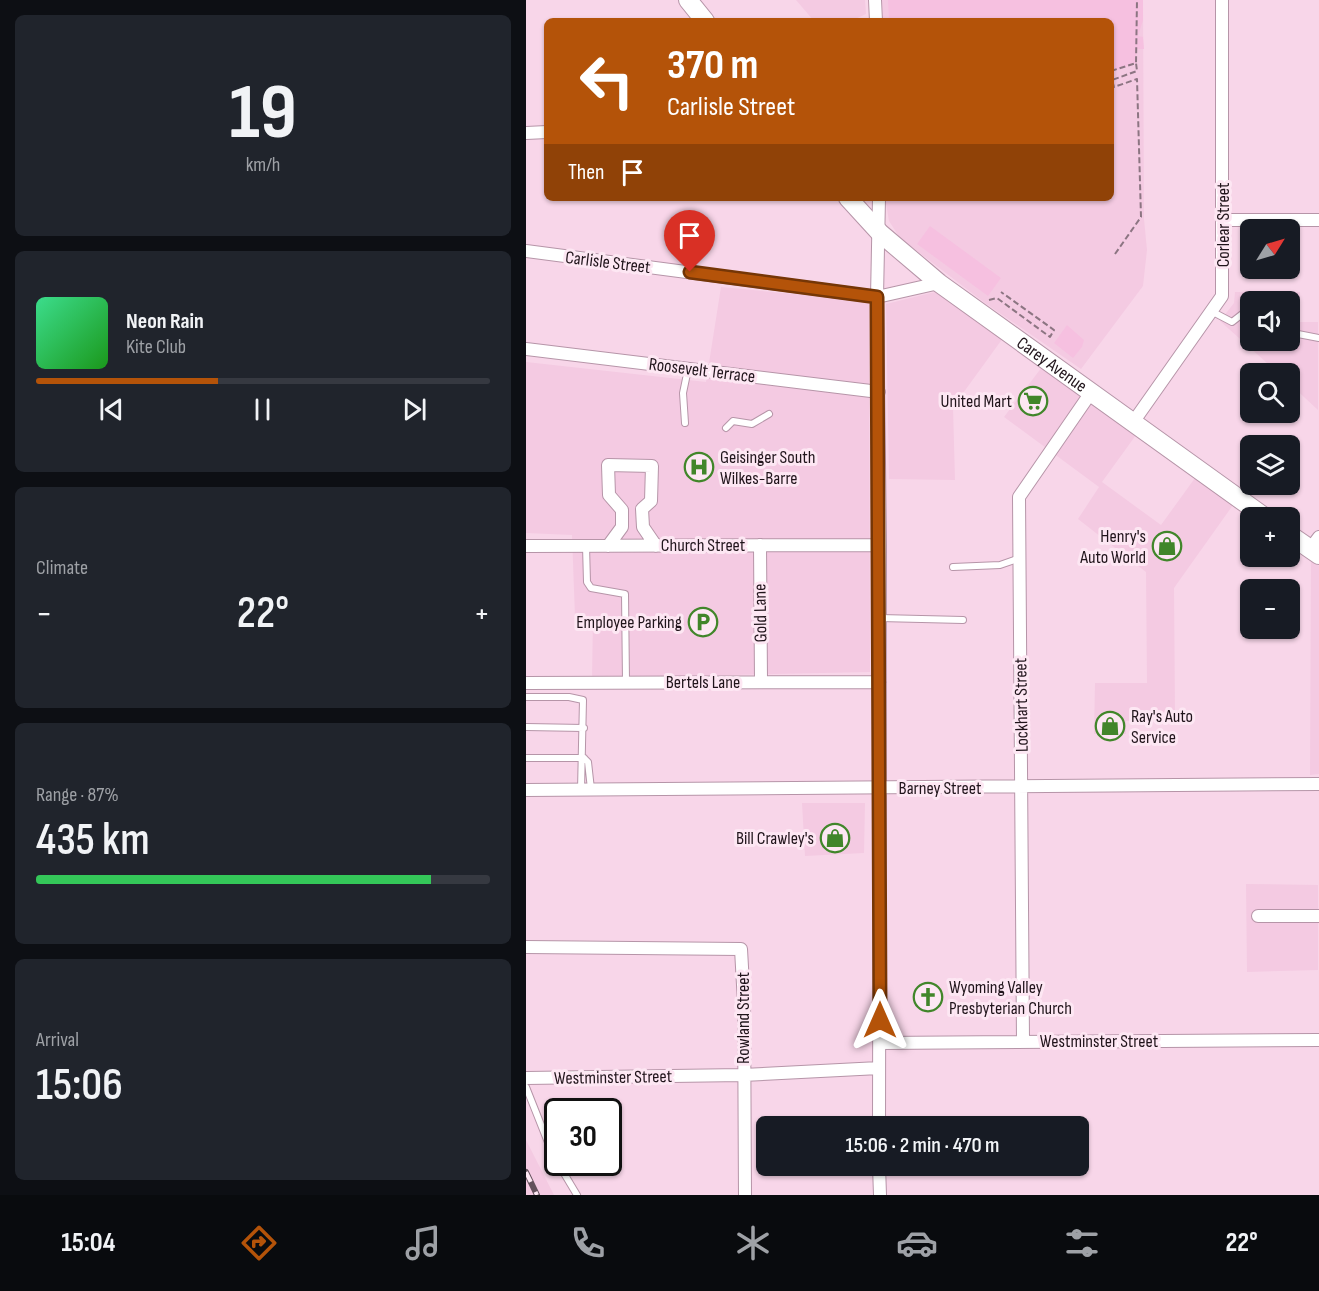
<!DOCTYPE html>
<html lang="en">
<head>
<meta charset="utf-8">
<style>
	body { margin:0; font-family:"Sofia Sans Condensed",sans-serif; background:#20242c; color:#f1f3f6; height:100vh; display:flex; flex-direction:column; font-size:22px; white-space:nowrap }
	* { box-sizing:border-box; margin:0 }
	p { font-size:20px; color:#9ea1a6 }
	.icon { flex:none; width:33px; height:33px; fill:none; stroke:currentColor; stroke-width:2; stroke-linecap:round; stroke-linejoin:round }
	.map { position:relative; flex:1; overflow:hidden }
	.panel { display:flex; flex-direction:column; gap:15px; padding:15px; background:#0d0f14; width:526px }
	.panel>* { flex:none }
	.guide { position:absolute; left:18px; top:18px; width:570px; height:183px; border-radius:9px; box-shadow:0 2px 4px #0004; background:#b45309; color:#fff; overflow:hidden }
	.needle { width:39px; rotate:53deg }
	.buttons { position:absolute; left:714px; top:219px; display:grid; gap:12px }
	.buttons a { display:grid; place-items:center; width:60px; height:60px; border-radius:9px; background:#171b24; box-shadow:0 2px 4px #0004; font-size:30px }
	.speed { position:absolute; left:18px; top:1098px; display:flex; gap:12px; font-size:30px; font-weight:700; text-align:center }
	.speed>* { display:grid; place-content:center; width:78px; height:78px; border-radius:50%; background:#171b24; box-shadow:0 2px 4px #0004; line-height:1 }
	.speed .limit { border:3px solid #111; border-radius:9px; background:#fff; color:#111 }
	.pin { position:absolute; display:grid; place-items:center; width:51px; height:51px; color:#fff; margin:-62px -26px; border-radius:50% 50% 50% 0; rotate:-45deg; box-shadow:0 0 6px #0007 }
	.pin .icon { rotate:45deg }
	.me { position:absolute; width:66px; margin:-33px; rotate:0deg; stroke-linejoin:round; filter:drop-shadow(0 0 4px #0008) }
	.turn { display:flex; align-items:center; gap:21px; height:126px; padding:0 24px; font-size:27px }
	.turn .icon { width:78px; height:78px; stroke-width:2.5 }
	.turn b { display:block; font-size:42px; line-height:51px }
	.then { display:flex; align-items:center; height:57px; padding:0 24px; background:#0003; gap:12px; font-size:22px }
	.big { font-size:45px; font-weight:600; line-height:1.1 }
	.panel .card { flex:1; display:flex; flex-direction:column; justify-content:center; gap:9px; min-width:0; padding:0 21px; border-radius:9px; background:#20242c }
	.panel .dial { align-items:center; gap:0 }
	.dial b { font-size:78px; line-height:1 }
	.song { display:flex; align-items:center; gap:18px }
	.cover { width:72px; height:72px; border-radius:9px; background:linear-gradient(135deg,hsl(150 70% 55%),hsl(120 70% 35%)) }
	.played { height:6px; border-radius:3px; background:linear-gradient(90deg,#b45309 40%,#363941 40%) }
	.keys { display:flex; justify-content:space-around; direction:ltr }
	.heat { display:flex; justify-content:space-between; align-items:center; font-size:33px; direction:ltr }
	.charge { height:9px; border-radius:4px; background:linear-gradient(90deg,#34c759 87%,#363941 0) }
	.trip { position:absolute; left:230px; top:1116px; width:333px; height:60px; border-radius:9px; background:#171b24; box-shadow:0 2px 4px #0004; font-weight:600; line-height:60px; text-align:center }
	.tab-bar { display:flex; height:96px; justify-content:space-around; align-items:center; background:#090b0e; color:#9ea1a6 }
	.tab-bar .icon { width:42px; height:42px }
	.tab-bar .on { color:#b45309 }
	.tab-bar b { font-size:27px; color:#f1f3f6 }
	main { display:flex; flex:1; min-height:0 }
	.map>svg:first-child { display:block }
</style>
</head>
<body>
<main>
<section class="panel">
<div class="card dial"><b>19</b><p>km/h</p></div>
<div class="card">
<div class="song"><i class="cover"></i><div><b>Neon Rain</b><p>Kite Club</p></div></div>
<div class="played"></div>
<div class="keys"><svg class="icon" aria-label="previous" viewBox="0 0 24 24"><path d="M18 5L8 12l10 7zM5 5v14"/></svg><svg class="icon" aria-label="pause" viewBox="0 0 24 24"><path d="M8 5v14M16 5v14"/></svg><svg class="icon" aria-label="next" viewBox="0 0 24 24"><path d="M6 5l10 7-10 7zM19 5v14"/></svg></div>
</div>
<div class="card"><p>Climate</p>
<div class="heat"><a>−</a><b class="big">22°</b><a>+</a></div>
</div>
<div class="card"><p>Range · 87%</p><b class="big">435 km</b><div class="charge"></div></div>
<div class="card"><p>Arrival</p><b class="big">15:06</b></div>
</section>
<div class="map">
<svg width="793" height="1195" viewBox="0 0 793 1195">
	<rect width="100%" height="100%" fill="#f8d6e9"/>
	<!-- built -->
	<path fill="#f4cae2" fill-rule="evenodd" d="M270 0H339L340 14 325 21H288Z
		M356 0H617L618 219 621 250 617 286 555 369 459 303 374 238 363 221 359 198H585V21H357Z
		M195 287 343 301 344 672 66 678 67 618 49 617 46 535 0 533V362L180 382Z
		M413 291 477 338 427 407 429 480 363 479 360 304Z
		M709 292H774V322H792V410L764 384V374L752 373 694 321 708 303ZM724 302H764V340H724Z
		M516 367 610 435 576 482 635 525 669 478 707 505 648 588 649 713H627V721H600V734H568L569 683H621L620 572 552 519 573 487 478 417Z
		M785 561 793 566V774L784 775Z
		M276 803H339L338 853 279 856Z
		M720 884 792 885V970L721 972Z
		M0 1140 28 1195H0Z"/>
	<!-- green -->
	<path fill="#f6c0e0" d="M362 0H617V20L612 36 617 37 618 49H610V63L585 72V21H363Z
		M404 226 475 278 462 296 391 244Z
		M541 325 558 340 556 347 547 358 528 343Z"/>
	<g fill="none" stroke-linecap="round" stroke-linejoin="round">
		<!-- service casing -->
		<g stroke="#b695a8" stroke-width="8">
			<path id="service" d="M685 311 706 322 724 308
				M764 312 766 326 772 334 793 338
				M159 423 157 393 162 369
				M200 428 207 421 226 424 243 414
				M60 546 61 582 65 588 99 594 100 682
				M427 567 474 565 494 558
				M354 618 437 620
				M0 697H43L57 700 55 790
				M0 727 58 728
				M0 758H58
				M58 758 62 762 65 789
				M0 1087 27 1155 51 1195"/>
		</g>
		<!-- minor casing -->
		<g stroke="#b695a8" stroke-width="14">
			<path id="minor" d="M349 0 350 21
				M0 133 21 132
				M353 198 351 297 354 545 353 1126
				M698 220H793
				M0 251 351 297 413 283
				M0 349 353 392
				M608 421 696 296V0
				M234 545 235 681
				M0 546 354 545
				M82 546 96 527V510L83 495 82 465 126 466 125 501 116 509 117 527 130 546
				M784 549 793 537
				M0 683 354 682
				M0 790 793 784
				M732 916H793
				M0 947 215 949 218 1003 219 1195
				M497 1042 493 497 566 391
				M354 1043 793 1040
				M0 1078 217 1075 353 1068
				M353 1166 354 1195"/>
		</g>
		<!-- primary casing -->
		<g stroke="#b695a8" stroke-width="20">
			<g id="primary">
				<path d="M162 0 179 21"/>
				<path id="s1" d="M322 198 354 233 413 283 740 518"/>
				<path d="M764 535 793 555"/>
			</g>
		</g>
		<!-- path -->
		<path stroke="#8c7582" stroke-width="2" stroke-dasharray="6 3" stroke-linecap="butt" d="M585 71 610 63 611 0
			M589 254 615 217 611 79 588 87 586 80 611 71 610 63
			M463 300 471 298 524 337 528 330 475 292"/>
		<!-- service -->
		<use href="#service" stroke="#fff" stroke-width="6"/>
		<!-- minor -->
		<use href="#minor" stroke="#fff" stroke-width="12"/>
		<!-- primary -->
		<use href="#primary" stroke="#fff" stroke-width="18"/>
		<!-- rail casing -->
		<g stroke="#64515c" stroke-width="6">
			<path id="rail" d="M0 1172 11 1195"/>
		</g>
		<!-- rail -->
		<use href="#rail" stroke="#fde7f3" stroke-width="4" stroke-dasharray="11" stroke-linecap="butt"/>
	</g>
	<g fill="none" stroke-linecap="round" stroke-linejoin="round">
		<!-- route casing -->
		<g stroke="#753606" stroke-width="15">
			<path id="route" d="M164 272 351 297 354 1020"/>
		</g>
		<!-- route -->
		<use href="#route" stroke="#b45309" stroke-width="10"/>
	</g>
	<!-- icons -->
	<defs>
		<g id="supermarket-ring" transform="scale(1.5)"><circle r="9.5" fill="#fde7f3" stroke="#41862a" stroke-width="1.5"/><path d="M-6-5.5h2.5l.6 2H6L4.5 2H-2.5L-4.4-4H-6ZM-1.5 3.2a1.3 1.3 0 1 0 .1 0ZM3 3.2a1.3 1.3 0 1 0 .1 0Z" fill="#41862a"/></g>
		<g id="hospital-ring" transform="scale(1.5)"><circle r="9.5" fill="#fde7f3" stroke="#41862a" stroke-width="1.5"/><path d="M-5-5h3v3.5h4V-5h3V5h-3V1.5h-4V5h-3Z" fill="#41862a"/></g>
		<g id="shop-ring" transform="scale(1.5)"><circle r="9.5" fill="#fde7f3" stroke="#41862a" stroke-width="1.5"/><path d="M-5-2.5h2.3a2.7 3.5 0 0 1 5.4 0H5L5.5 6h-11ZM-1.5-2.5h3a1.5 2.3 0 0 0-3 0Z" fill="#41862a"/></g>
		<g id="parking-ring" transform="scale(1.5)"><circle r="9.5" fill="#fde7f3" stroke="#41862a" stroke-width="1.5"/><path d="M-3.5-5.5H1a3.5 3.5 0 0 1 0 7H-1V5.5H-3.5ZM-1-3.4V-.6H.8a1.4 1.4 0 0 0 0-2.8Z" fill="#41862a"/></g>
		<g id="church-ring" transform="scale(1.5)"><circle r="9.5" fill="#fde7f3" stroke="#41862a" stroke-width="1.5"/><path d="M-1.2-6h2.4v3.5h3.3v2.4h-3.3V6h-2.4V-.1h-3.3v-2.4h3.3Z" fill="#41862a"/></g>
	</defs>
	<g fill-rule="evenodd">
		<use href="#supermarket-ring" x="507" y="401"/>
		<use href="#hospital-ring" x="173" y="467"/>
		<use href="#shop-ring" x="641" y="546"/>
		<use href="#parking-ring" x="177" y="622"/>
		<use href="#shop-ring" x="584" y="726"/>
		<use href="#shop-ring" x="309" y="838"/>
		<use href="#church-ring" x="402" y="997"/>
	</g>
	<g text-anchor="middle" stroke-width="6" stroke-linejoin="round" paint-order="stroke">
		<!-- street labels -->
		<g font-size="18" fill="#20141b" stroke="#fde7f3">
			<text transform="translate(697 225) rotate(-90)" y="6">Corlear Street</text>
			<text transform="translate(82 262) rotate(7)" y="6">Carlisle Street</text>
			<text dy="6" stroke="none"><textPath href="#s1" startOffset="264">Carey Avenue</textPath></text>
			<text transform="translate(176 370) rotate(7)" y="6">Roosevelt Terrace</text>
			<text x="177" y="551">Church Street</text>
			<text transform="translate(234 613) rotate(-91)" y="6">Gold Lane</text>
			<text x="177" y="688">Bertels Lane</text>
			<text transform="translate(495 705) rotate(-91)" y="6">Lockhart Street</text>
			<text x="414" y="794">Barney Street</text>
			<text transform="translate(217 1018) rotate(-90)" y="6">Rowland Street</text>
			<text x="573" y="1047">Westminster Street</text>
			<text transform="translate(87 1077) rotate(-1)" y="6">Westminster Street</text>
		</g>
		<!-- poi labels -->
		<g font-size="18" fill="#20141b" stroke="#fde7f3" text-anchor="end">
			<text x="486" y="407">United Mart</text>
			<text x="194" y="463" text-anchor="start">Geisinger South<tspan x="194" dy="21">Wilkes-Barre</tspan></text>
			<text x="620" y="542">Henry's<tspan x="620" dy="21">Auto World</tspan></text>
			<text x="156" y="628">Employee Parking</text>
			<text x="605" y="722" text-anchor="start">Ray's Auto<tspan x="605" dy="21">Service</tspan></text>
			<text x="288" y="844">Bill Crawley's</text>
			<text x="423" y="993" text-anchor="start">Wyoming Valley<tspan x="423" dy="21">Presbyterian Church</tspan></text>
		</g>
	</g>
</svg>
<div class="buttons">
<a><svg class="needle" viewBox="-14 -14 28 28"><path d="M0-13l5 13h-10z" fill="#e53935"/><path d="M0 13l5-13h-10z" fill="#9ea1a6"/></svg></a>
<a><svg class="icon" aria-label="sound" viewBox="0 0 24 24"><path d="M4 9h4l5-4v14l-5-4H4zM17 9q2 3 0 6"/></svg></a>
<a><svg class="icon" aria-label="search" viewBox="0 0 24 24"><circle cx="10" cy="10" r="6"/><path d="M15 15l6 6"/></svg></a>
<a><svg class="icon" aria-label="layers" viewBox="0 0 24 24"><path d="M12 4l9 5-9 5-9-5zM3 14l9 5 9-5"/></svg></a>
<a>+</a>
<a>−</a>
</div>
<div class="speed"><div class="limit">30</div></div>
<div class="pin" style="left:164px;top:272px;background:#d93025"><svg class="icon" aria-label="arrive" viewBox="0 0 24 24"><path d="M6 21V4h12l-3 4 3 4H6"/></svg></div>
<svg class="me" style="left:354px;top:1020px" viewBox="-20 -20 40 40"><path d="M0-17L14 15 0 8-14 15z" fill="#b45309" stroke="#fff" stroke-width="4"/></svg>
<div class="trip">15:06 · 2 min · 470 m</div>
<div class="guide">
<div class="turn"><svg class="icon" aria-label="left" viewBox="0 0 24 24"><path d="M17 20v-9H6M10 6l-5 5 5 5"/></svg><div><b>370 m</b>Carlisle Street</div></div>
<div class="then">Then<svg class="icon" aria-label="arrive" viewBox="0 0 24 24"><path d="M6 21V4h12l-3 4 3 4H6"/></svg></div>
</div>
</div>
</main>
<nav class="tab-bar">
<b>15:04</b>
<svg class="icon on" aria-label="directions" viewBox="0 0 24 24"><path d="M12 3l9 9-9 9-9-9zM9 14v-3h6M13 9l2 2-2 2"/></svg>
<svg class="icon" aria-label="music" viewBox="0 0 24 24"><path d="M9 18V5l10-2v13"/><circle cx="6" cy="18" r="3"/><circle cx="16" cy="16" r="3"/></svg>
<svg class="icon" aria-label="phone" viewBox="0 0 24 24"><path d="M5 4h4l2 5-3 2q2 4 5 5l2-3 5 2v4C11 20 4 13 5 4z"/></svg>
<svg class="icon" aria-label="climate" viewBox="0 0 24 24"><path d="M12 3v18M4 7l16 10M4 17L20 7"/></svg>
<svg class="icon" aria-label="car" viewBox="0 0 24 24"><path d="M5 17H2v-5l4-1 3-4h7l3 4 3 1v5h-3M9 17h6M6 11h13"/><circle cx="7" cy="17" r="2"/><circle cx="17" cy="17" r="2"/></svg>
<svg class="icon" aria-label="filters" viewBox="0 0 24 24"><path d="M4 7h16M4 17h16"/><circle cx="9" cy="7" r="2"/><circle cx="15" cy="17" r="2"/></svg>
<b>22°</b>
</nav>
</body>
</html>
